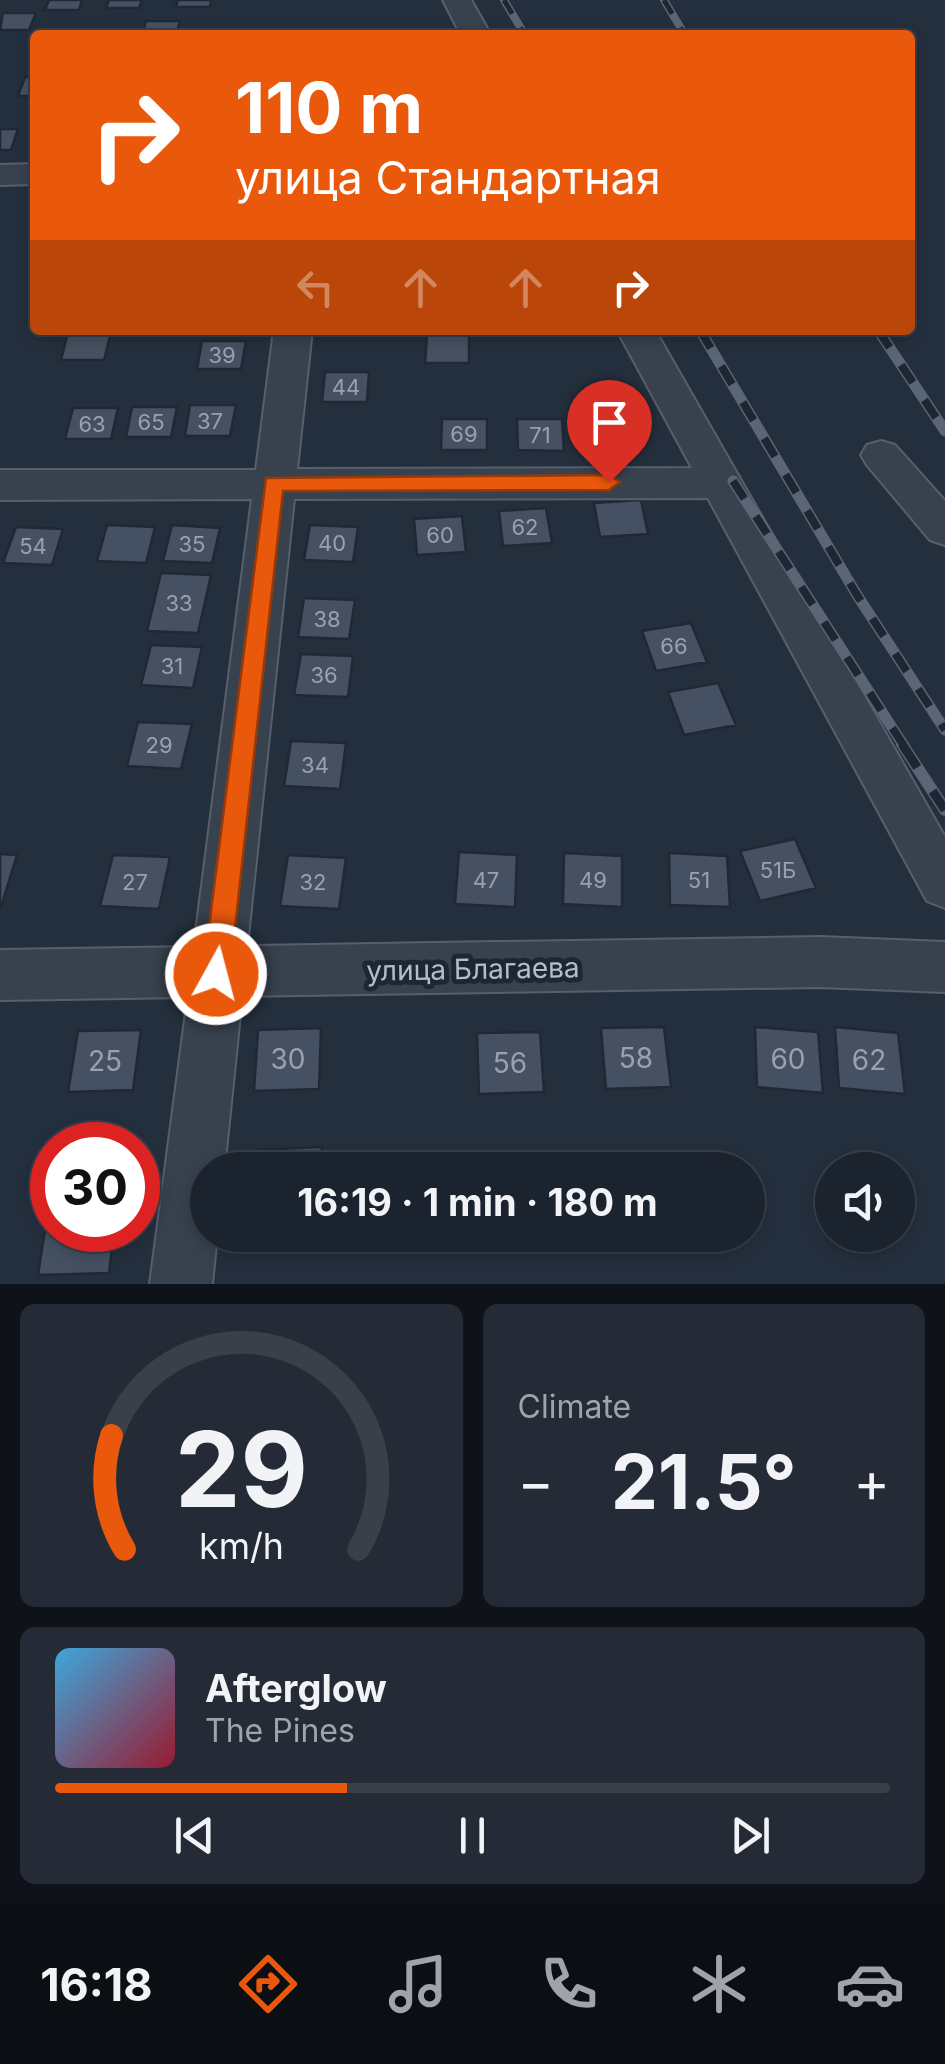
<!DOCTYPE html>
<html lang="en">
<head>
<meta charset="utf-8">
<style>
	body { margin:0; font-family:Inter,sans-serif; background:#242b36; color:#f1f3f6; height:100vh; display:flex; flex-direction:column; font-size:38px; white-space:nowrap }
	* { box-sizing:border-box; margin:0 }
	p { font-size:32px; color:#a0a4aa }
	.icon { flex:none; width:55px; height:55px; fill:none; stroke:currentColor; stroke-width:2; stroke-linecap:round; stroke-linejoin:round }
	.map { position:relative; height:1284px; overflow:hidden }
	.side { display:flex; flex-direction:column; gap:20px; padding:20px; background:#0f1319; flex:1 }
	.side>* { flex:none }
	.banner { position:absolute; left:30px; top:30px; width:885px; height:305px; border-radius:10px; box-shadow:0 5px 15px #0003,0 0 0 2px #39404a; background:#ea580c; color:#fff; overflow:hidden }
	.controls { position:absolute; left:815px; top:1152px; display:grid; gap:20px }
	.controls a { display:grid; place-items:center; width:100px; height:100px; border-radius:50%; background:#1b232e; box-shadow:0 5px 15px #0003,0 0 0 2px #39404a; font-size:50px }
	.speed { position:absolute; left:30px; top:1122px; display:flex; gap:20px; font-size:50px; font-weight:700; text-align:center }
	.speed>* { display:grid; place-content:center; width:130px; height:130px; border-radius:50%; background:#1b232e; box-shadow:0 5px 15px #0003,0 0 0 2px #39404a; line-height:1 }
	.speed .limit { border:15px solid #d22; background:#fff; color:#111 }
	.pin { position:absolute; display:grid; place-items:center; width:85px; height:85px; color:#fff; margin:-102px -42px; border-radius:50% 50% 50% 0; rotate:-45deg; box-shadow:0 0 10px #0007 }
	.pin .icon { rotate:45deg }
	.me { position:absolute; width:110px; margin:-55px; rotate:7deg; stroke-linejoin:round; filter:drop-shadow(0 0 8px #0008) }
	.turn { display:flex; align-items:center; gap:35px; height:210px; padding:0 40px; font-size:45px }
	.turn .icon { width:130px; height:130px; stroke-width:2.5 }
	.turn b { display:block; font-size:70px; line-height:85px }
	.lanes { display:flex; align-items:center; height:95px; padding:0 40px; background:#0003; justify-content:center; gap:50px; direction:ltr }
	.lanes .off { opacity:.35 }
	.big { font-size:75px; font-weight:700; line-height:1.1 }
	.side .tile { flex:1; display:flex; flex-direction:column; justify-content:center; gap:15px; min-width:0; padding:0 35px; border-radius:15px; background:#242b36 }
	.side .dial { align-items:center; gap:0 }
	.dial svg { height:260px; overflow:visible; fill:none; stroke:#39404a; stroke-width:7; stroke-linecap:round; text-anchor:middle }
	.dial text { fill:#f1f3f6; stroke:none }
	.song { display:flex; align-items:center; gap:30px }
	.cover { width:120px; height:120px; border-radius:15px; background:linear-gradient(135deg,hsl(200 70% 55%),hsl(350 70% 35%)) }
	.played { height:10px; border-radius:5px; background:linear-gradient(90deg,#ea580c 35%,#39404a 35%) }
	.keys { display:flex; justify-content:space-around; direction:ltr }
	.heat { display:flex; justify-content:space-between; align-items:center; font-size:55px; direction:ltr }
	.side .tiles { flex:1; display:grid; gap:20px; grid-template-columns:1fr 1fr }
	.tile:last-child { grid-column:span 2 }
	.trip { position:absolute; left:190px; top:1152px; width:575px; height:100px; border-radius:50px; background:#1b232e; box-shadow:0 5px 15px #0003,0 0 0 2px #39404a; font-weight:700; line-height:100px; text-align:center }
	.menu { display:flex; height:160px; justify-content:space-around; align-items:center; background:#0b0e12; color:#a0a4aa }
	.menu .icon { width:70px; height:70px }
	.menu .current { color:#ea580c }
	.menu b { font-size:45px; color:#f1f3f6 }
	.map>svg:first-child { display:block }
</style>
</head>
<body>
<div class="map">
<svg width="945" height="1284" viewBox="0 0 945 1284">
	<rect width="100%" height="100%" fill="#242f3e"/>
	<!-- building -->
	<path fill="#455162" stroke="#1f2835" stroke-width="2.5" d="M49 0H82L79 10H45Z
		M109 0H142L139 8H106Z
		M178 0H211L210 7H176Z
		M3 13H36L29 30H0Z
		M146 21H180L176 35H142Z
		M25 77H35V96H18Z
		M0 129H18L11 150H0Z
		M68 332H111L104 360H61Z
		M427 335H469V363H425Z
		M202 341H246L241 369H197Z
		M325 372H369L367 402H322Z
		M190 405H236L230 436H185Z
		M132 407H177L171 437H126Z
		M73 408H118L111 439H65Z
		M442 419H487V450H441Z
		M517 419H562L564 451 518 450Z
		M641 500 648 534 600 537 594 503Z
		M546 508 552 543 503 546 499 511Z
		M462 516 466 552 417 555 414 519Z
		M107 525 155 527 146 563 97 561Z
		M172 525 220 528 212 563 163 561Z
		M310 525 358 527 353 562 304 560Z
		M16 527 63 529 52 565 3 563Z
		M161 573 211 575 198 633 147 631Z
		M304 598 355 600 349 639 298 637Z
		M691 623 707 662 656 671 642 631Z
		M151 645 202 647 193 688 141 685Z
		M301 654 353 656 348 697 294 695Z
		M718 683 736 725 684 735 668 692Z
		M138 722 192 724 181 769 127 766Z
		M291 741 346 743 340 789 284 786Z
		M795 839 816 888 760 901 740 851Z
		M459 852 517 855 515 907 455 904Z
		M564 853 622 856V907L563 904Z
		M669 853 727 856 730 907 670 905Z
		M0 854 17 855 1 907H0Z
		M113 855 170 857 159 909 100 906Z
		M288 855 346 858 339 909 280 906Z
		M664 1027 671 1087 606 1089 601 1028Z
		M755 1027 818 1032 823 1093 757 1087Z
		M835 1027 898 1033 905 1094 839 1088Z
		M321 1028 319 1089 254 1091 258 1030Z
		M141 1030 133 1090 68 1092 78 1031Z
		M540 1032 544 1092 479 1094 477 1033Z
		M322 1147 321 1170H254L256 1150Z
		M49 1204H52V1230H114L109 1273 38 1275Z"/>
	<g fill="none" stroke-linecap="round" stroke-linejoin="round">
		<!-- minor casing -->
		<g stroke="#565f6c" stroke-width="4">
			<path id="minor" d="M443 0H471L491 35H461Z
				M35 164V184L0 185V165Z
				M274 330H312L297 469 692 468 617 330H655L945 837V908L927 901 708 498 294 499 247 946 820 937 945 942V992L820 987 242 996 224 1170H208V1235H217L212 1284H150L188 997 0 1000V950L194 947 252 499 0 500V470H256Z
				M881 441 895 445 945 501V545L930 540 867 465 861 455 867 445Z"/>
		</g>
		<!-- minor -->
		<use href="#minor" fill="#38414e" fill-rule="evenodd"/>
		<!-- rail-far2 casing -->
		<g stroke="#5a6575" stroke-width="8">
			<path id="rail-far2" d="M504 0 525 35
				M664 0 685 35"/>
		</g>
		<!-- rail-far1 casing -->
		<g stroke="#5a6575" stroke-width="11">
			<path id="rail-far1" d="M700 330 857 595 945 730
				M878 330 945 431
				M733 481 904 746"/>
		</g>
		<!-- rail casing -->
		<g stroke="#5a6575" stroke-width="12">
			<path id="rail" d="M902 744 945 810"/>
		</g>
		<!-- rail-far2 -->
		<use href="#rail-far2" stroke="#1d2633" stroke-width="5" stroke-dasharray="16" stroke-linecap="butt"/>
		<!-- rail-far1 -->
		<use href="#rail-far1" stroke="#1d2633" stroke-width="8" stroke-dasharray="21" stroke-linecap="butt"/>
		<!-- rail -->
		<use href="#rail" stroke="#1d2633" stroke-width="9" stroke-dasharray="28" stroke-linecap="butt"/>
	</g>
	<!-- route -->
	<path fill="#ea580c" stroke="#983908" stroke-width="2.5" d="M609 475 620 482 609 490 283 491 230 974 226 983 216 986 207 983 203 974 266 478Z"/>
	<g text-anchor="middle" stroke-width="10" stroke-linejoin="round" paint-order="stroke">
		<!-- number labels -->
		<g font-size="22" fill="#98a1af">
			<text x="222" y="363">39</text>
			<text x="346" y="395">44</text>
			<text x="210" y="429">37</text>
			<text x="151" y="430">65</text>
			<text x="92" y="432">63</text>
			<text x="464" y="442">69</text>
			<text x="540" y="443">71</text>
			<text x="525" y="535">62</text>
			<text x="440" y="543">60</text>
			<text x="332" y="551">40</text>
			<text x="192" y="552">35</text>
			<text x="33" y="554">54</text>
			<text x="179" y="611">33</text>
			<text x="327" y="627">38</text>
			<text x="674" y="654">66</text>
			<text x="172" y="674">31</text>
			<text x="324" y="683">36</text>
			<text x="159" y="753">29</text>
			<text x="315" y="773">34</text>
			<text x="778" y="878">51Б</text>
			<text x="486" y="888">47</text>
			<text x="593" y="888">49</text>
			<text x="699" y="888">51</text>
			<text x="135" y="890">27</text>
			<text x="313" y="890">32</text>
		</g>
		<!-- street labels -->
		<g font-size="28" fill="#b4bcc9" stroke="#1d2633">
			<text transform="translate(473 969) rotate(-1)" y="10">улица Благаева</text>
		</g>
		<!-- near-number labels -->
		<g font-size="28" fill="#98a1af">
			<text x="636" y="1068">58</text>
			<text x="288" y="1069">30</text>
			<text x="788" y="1069">60</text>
			<text x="869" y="1070">62</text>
			<text x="105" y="1071">25</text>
			<text x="510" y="1073">56</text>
		</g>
	</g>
</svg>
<div class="controls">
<a><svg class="icon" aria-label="sound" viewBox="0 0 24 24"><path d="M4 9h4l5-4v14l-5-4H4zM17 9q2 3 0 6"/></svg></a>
</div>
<div class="speed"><div class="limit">30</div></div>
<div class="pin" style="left:609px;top:482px;background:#d93025"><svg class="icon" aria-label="arrive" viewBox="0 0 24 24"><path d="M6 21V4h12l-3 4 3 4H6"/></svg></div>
<svg class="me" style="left:216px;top:974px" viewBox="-20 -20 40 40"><circle r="17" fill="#ea580c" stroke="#fff" stroke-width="3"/><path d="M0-11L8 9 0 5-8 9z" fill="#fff"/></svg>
<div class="trip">16:19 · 1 min · 180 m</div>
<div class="banner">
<div class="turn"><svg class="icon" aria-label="right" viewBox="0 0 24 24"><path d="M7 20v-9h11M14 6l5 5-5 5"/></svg><div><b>110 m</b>улица Стандартная</div></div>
<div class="lanes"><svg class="icon off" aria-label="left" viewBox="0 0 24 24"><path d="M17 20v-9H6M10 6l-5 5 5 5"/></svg><svg class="icon off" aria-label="ahead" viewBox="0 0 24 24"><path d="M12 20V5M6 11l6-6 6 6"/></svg><svg class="icon off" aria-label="ahead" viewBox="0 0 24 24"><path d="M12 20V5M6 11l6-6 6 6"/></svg><svg class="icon" aria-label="right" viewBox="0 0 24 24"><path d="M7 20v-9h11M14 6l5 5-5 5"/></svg></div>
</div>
</div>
<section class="side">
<div class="tiles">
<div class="tile dial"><svg viewBox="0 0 100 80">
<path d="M14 69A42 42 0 1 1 86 69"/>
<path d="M14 69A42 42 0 0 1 10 34" stroke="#ea580c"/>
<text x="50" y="56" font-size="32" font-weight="700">29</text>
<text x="50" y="72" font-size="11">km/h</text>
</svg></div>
<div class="tile"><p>Climate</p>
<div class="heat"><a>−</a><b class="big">21.5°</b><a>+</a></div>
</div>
<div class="tile">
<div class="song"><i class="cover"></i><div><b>Afterglow</b><p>The Pines</p></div></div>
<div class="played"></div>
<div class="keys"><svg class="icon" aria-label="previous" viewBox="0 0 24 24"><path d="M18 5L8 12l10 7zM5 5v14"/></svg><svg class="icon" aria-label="pause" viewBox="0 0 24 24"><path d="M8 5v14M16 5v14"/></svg><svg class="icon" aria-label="next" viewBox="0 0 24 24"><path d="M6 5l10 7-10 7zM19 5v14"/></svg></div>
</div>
</div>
</section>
<nav class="menu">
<b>16:18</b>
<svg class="icon current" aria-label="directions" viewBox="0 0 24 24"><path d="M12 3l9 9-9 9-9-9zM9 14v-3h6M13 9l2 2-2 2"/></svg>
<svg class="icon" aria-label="music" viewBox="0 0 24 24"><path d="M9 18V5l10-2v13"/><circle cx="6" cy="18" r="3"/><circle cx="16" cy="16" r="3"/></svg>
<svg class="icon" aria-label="phone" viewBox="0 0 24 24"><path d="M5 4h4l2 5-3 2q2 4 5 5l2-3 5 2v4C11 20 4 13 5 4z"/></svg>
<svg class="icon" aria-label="climate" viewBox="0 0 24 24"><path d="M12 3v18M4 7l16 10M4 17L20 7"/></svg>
<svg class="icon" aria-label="car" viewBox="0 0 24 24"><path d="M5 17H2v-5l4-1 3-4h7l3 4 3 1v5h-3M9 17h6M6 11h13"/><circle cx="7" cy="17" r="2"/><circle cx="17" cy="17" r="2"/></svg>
</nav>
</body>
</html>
